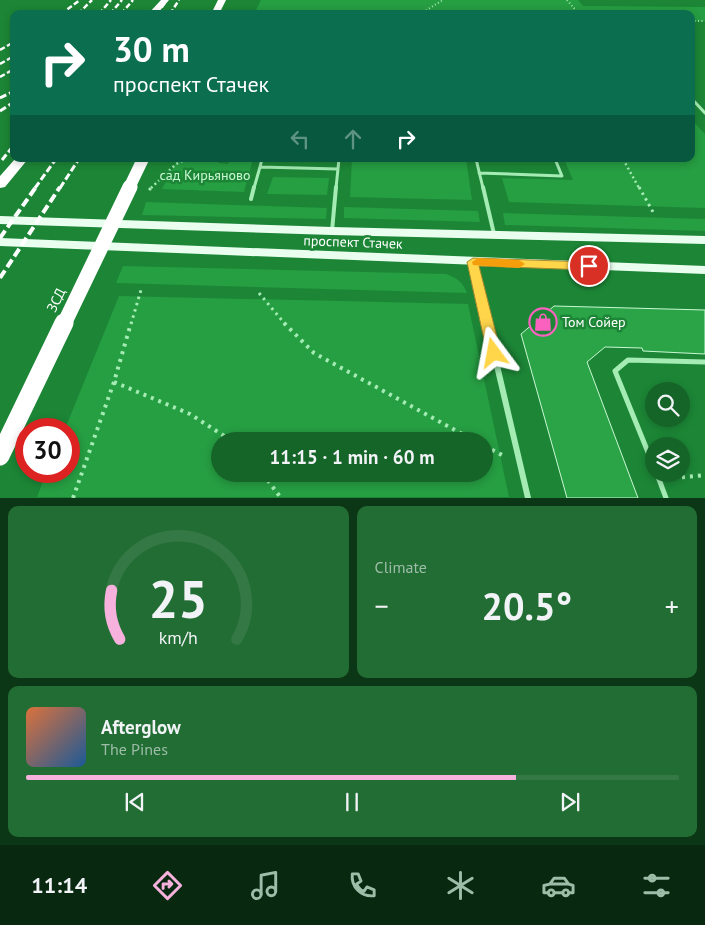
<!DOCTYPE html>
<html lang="en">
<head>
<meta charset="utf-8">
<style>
	body { margin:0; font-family:"PT Sans",sans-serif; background:#226d34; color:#f1f3f6; height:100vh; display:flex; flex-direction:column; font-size:19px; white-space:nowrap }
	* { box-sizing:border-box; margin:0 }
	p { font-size:16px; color:#9dbda8 }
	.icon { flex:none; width:28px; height:28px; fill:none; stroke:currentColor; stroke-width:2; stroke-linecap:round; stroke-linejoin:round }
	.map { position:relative; height:498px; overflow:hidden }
	.drawer { display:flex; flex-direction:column; gap:8px; padding:8px; background:#0c3716; flex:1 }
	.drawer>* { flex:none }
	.guide { position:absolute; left:10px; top:10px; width:685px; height:152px; border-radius:10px; box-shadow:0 2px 8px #0003; background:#0b6e4f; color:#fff; overflow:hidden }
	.tools { position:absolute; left:645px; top:382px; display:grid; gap:10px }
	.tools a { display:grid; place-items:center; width:45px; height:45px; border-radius:50%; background:#156428; box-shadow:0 2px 8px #0003; font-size:25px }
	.speed { position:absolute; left:15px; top:418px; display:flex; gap:10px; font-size:25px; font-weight:700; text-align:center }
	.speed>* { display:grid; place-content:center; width:65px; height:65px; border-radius:50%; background:#156428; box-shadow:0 2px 8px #0003; line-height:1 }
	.speed .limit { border:8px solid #d22; background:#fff; color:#111 }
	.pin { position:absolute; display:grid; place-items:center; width:42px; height:42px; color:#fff; margin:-21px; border:2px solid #fff; border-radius:50%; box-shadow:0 1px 5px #0007 }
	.me { position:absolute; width:55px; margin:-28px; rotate:347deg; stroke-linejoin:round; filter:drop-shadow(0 0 4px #0008) }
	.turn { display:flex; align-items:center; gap:18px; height:105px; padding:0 20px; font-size:22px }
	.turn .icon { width:65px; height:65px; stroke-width:2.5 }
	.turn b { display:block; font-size:35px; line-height:42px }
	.lanes { display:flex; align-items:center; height:48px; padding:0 20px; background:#0003; justify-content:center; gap:25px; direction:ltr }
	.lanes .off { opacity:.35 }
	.big { font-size:38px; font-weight:600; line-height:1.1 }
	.drawer .widget { flex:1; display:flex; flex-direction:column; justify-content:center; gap:8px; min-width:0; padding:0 18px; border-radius:10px; background:#226d34 }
	.drawer .dial { align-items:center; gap:0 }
	.dial svg { height:130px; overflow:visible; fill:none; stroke:#347845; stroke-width:7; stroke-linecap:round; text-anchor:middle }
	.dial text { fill:#f1f3f6; stroke:none }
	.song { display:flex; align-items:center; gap:15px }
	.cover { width:60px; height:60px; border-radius:8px; background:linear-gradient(135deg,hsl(20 70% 55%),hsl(210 70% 35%)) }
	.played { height:5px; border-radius:2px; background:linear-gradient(90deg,#f6b2dd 75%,#347845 75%) }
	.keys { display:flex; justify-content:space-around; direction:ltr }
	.heat { display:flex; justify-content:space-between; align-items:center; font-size:28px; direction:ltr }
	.drawer .tiles { flex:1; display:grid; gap:8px; grid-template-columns:1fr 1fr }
	.widget:last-child { grid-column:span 2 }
	.trip { position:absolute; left:211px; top:432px; width:282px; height:50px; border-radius:25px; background:#156428; box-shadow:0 2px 8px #0003; font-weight:600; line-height:50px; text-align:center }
	.dock { display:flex; height:80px; justify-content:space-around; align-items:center; background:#082810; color:#9dbda8 }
	.dock .icon { width:35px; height:35px }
	.dock .selected { color:#f6b2dd }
	.dock b { font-size:22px; color:#f1f3f6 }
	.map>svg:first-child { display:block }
</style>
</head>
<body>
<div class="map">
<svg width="705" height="498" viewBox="0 0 705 498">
	<rect width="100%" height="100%" fill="#1c8636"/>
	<!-- green -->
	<path fill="#269e42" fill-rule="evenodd" d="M261 0H578L583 6 705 7V21H691V14H254Z
		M691 119 705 134V208L509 202 502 178 573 180 564 159H691Z
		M178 159H219L218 163 228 164 230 159H253L244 192 162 189Z
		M352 159H466L472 200 350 197Z
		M273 177 329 178 327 195 267 194Z
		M146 202 327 208 326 219 142 215Z
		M344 207 478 211 480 222 344 218Z
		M503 213 705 219V231L505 225Z
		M123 266 446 274C457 278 463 282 467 293L116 283Z
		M119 296 468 304 509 497H37L47 471H69V429H65ZM485 441V474H220V441Z"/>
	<!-- building -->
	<path fill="#2ba448" stroke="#c9f8d4" d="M554 306 705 310V354L643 351 642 348 605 347 587 362 638 498H567L521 334Z"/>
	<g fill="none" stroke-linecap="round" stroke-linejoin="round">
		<!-- path-far3 -->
		<path stroke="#a4ebb4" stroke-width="2" stroke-dasharray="1 2.5" stroke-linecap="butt" d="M567 0 579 14
			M420 14 443 0
			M691 21H705"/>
		<!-- path-far2 -->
		<path stroke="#a4ebb4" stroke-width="2.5" stroke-dasharray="2 3" stroke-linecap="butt" d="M623 159 639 188
			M151 188 176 164 187 159"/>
		<!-- path-far1 -->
		<path stroke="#a4ebb4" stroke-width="3" stroke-dasharray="2.5 4" stroke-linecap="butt" d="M639 187 653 212
			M149 190 152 187
			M259 293 285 324
			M131 324 141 290"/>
		<!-- path -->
		<path stroke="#a4ebb4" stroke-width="4" stroke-dasharray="3 5" stroke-linecap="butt" d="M284 323 314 353 475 441
			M114 382 190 414 232 441
			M485 446 502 455
			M263 474 281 498
			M674 478 705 475
			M73 498 114 382 131 323"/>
		<!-- service-far2 -->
		<path stroke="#a4ebb4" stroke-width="3" d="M691 98 705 113
			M262 159 260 167 338 169
			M476 159 483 188
			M479 173 562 176 555 159
			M254 188 260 167
			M336 188 339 159"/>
		<!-- service-far1 -->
		<path stroke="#a4ebb4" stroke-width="4" d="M483 187 494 234
			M251 199 254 187
			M332 231 336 187"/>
		<!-- service -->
		<path stroke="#a4ebb4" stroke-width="5" d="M654 467 615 371 628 360 705 362
			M657 474 666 498"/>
		<!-- minor-far1 -->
		<path stroke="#a4ebb4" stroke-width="5" d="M473 262 487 324"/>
		<!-- minor -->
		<path stroke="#a4ebb4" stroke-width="6" d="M487 323 528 498"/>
		<!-- primary -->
		<path fill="#e9feef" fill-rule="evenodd" d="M0 216 332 227 705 236V244L332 235 0 224Z
			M0 238 705 266V274L0 246Z"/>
		<!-- motorway -->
		<path fill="#fff" fill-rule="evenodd" d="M161 0H169L157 14H148Z
			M218 0H226L219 14H211Z
			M15 159H28L5 187 0 188V176Z"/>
		<!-- rail-far2 -->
		<path stroke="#fff" stroke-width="2.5" stroke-dasharray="5.5 2.5" stroke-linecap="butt" d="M61 14 80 0
			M78 14 92 0
			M99 14 111 0
			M110 14 122 0
			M121 14 133 0
			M157 14 167 0
			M170 14 179 0
			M0 50 14 42
			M0 64 14 56
			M0 77 14 69"/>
		<!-- rail-far1 -->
		<path stroke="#fff" stroke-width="3" stroke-dasharray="7 3" stroke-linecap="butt" d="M0 98 14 91
			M0 111 14 102
			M2 160 14 145
			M35 188 56 159
			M60 188 79 159"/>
		<!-- rail -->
		<path stroke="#fff" stroke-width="4" stroke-dasharray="9 4" stroke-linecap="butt" d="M0 238 36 187
			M0 278 60 187"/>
		<!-- motorway-bridge-far2 -->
		<path stroke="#fff" stroke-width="12" d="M129 188 143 159"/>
		<!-- motorway-bridge-far1 -->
		<path stroke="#fff" stroke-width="15" d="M64 324 130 187"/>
		<!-- motorway-bridge -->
		<path stroke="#fff" stroke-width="19" d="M0 456 64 323"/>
	</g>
	<!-- route -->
	<path fill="#ffd54a" stroke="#a68a30" d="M473 258 589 262 595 266 589 270 479 266 501 353 499 357 494 358 489 357 487 353 467 262Z"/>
	<!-- slow -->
	<path fill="#f59e0b" d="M478 258 519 260 525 264 519 268 473 265 472 262Z"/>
	<!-- icons -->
	<defs>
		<g id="shop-ring" transform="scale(1.4375)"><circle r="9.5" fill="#1c8636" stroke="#fb62bf" stroke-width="1.5"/><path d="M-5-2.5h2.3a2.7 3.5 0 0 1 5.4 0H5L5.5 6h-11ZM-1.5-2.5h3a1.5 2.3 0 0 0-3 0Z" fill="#fb62bf"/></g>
	</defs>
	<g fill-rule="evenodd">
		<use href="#shop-ring" x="543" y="322"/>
	</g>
	<g text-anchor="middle" stroke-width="5" stroke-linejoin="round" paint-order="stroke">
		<!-- park labels -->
		<g font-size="14" fill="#c9f8d4" stroke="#1c8636">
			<text x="205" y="180">сад Кирьяново</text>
		</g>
		<!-- street labels -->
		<g font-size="14" fill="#fff" stroke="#1c8636">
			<text transform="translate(353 242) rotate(2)" y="5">проспект Стачек</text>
			<text transform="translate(56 300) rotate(-64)" y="5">ЗСД</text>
		</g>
		<!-- poi labels -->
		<g font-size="14" fill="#fff" stroke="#1c8636" text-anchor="start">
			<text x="562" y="327">Том Сойер</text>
		</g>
	</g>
</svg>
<div class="tools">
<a><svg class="icon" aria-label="search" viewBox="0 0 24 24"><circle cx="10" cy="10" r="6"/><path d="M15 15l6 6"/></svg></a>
<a><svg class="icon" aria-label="layers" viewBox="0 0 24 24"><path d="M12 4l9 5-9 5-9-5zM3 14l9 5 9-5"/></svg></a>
</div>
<div class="speed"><div class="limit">30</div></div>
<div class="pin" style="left:589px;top:266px;background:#d93025"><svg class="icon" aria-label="arrive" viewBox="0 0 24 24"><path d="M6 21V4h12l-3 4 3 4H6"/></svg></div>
<svg class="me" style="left:494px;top:353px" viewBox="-20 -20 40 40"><path d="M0-17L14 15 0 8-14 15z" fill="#ffd54a" stroke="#fff" stroke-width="4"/></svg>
<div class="trip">11:15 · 1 min · 60 m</div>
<div class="guide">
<div class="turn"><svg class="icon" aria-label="right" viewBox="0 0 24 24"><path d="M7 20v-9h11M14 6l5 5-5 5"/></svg><div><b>30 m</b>проспект Стачек</div></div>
<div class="lanes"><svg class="icon off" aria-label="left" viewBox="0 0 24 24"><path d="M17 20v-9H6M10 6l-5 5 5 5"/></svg><svg class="icon off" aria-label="ahead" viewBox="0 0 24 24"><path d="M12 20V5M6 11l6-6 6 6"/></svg><svg class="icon" aria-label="right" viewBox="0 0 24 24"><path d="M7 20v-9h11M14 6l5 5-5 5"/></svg></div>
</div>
</div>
<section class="drawer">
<div class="tiles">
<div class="widget dial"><svg viewBox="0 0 100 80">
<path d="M14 69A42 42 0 1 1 86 69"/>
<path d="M14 69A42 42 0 0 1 9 39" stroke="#f6b2dd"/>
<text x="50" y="56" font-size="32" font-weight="700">25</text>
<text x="50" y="72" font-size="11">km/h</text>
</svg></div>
<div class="widget"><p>Climate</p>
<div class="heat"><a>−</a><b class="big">20.5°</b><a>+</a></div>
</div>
<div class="widget">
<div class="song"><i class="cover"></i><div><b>Afterglow</b><p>The Pines</p></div></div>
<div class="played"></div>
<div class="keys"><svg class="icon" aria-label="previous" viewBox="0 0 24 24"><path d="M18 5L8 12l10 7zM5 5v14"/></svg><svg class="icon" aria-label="pause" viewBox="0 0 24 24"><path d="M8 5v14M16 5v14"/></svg><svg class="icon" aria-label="next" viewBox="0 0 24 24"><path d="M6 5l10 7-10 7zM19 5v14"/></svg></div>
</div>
</div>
</section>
<nav class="dock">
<b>11:14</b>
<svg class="icon selected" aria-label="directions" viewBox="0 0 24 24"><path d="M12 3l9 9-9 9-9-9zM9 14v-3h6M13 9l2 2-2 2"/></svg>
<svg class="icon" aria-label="music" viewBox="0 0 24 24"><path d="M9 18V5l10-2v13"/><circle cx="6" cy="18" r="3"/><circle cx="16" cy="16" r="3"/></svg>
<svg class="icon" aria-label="phone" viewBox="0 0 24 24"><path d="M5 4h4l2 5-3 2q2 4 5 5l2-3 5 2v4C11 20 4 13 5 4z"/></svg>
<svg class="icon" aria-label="climate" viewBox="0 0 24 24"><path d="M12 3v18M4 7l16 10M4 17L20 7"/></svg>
<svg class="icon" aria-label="car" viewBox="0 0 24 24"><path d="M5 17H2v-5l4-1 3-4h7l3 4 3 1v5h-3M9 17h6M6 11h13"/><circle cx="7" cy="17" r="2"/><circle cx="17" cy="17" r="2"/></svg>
<svg class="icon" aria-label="filters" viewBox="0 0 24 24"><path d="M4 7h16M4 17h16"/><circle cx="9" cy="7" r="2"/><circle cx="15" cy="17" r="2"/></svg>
</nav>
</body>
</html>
